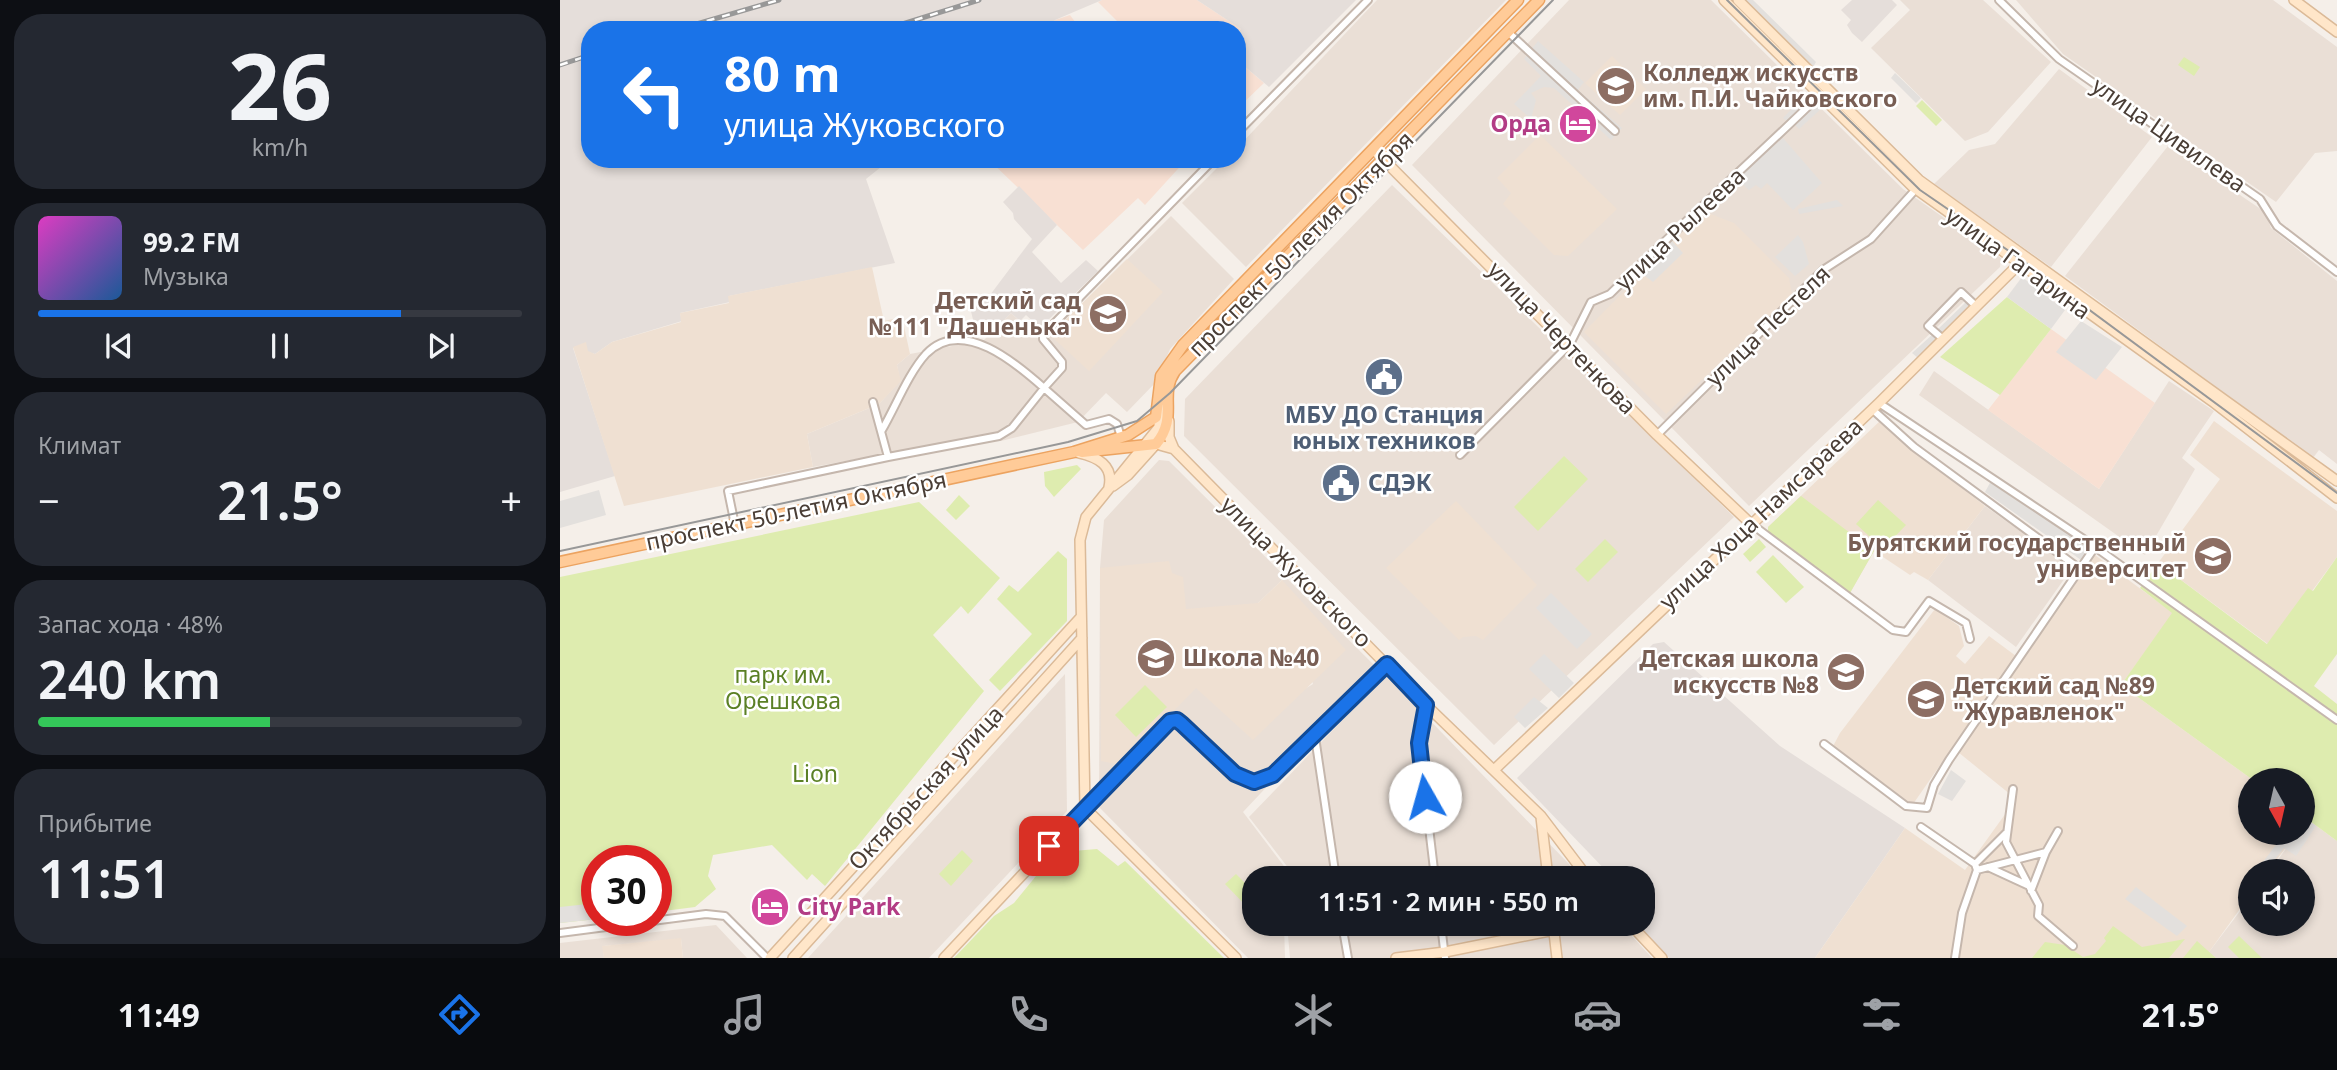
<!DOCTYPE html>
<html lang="ru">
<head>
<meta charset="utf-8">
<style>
	body { margin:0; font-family:"Noto Sans",sans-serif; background:#242831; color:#f1f3f6; height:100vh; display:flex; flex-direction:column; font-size:26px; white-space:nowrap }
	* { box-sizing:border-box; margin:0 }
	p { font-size:23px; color:#9ea1a6 }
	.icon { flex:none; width:38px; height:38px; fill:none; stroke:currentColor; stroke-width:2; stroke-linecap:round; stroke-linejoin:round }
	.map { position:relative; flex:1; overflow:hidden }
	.side { display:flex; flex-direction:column; gap:14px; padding:14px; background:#0d0f14; width:560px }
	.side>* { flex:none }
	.top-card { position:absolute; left:21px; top:21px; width:665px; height:147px; border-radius:28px; box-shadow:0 4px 10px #0003; background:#1a73e8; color:#fff; overflow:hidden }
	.needle { width:46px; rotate:172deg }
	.tools { position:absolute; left:1678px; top:768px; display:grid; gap:14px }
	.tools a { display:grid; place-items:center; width:77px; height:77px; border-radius:50%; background:#171b24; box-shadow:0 4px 10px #0003; font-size:35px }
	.speed { position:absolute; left:21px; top:845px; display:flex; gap:14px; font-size:35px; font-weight:700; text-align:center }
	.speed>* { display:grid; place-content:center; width:91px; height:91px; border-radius:50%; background:#171b24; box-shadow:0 4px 10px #0003; line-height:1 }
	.speed .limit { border:10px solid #d22; background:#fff; color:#111 }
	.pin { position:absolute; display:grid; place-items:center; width:60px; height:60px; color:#fff; margin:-30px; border-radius:14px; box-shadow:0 4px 10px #0006 }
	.me { position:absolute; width:77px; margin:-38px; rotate:353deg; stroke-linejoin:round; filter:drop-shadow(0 0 5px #0008) }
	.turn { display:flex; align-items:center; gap:24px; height:147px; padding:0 28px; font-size:32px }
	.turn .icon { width:91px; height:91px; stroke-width:2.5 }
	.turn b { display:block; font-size:49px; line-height:60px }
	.big { font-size:52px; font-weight:600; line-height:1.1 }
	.side .tile { flex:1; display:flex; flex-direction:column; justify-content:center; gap:10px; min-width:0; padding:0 24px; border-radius:28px; background:#242831 }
	.side .dial { align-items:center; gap:0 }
	.dial b { font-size:91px; line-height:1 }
	.song { display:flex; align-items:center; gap:21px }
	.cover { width:84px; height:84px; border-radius:10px; background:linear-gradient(135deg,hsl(310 70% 55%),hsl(210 70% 35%)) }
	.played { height:7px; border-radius:4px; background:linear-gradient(90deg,#1a73e8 75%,#363941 75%) }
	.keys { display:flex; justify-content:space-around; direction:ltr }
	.heat { display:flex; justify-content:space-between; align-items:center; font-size:38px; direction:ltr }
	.charge { height:10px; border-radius:5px; background:linear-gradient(90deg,#34c759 48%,#363941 0) }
	.trip { position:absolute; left:682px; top:866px; width:413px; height:70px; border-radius:28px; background:#171b24; box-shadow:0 4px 10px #0003; font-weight:600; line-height:70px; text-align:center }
	.tabs { display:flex; height:112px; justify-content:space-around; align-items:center; background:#090b0e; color:#9ea1a6 }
	.tabs .icon { width:49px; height:49px }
	.tabs .current { color:#1a73e8 }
	.tabs b { font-size:32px; color:#f1f3f6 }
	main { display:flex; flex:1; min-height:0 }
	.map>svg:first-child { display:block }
</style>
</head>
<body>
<main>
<section class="side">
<div class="tile dial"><b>26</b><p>km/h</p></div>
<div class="tile">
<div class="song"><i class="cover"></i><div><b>99.2 FM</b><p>Музыка</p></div></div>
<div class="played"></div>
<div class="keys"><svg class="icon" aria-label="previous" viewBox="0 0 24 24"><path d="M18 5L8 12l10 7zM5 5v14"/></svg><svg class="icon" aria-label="pause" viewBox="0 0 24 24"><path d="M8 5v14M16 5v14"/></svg><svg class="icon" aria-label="next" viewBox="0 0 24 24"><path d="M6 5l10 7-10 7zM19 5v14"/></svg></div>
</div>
<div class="tile"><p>Климат</p>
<div class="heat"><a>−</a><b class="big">21.5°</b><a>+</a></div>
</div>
<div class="tile"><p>Запас хода · 48%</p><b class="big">240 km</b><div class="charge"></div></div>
<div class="tile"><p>Прибытие</p><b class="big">11:51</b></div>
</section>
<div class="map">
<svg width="1777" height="958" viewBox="0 0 1777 958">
	<rect width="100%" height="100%" fill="#f5efe9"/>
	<!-- residential -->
	<path fill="#eadfd6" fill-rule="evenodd" d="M817 0H946L686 267 622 203 666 159H677V148Z
		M1009 0H1151L1343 189 1441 258 1440 267 1189 506 852 165Z
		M1340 0H1423L1491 62 1428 132 1405 141 1311 48 1350 10Z
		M1456 0H1713L1777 47V151L1755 153 1716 202 1503 54Z
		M1499 69 1592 137 1491 267 1374 184 1409 150 1435 144Z
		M1608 146 1705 212 1711 228 1777 281V464L1759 450 1753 458 1505 276Z
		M832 185 1174 517 934 745 624 436 625 399Z
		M611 216 674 279 610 349 596 382 567 412 546 393 518 422 441 441 416 437 253 467 247 434 319 404 340 381 337 365 350 354 424 340 451 313 483 343Z
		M1374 371 1539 489 1609 381 1654 411 1622 458 1635 469 1585 555 1359 395Z
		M599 460 609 461 818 669 683 812 733 878H695V924H724L725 958H688L539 807 540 568 544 520ZM722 580 753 684 738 693 693 739 698 603Z
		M1425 506 1512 568 1456 647 1368 580Z
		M505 674 507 811 369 958H248Z
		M826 675 1008 863 1021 878H736L689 817Z
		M1747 819 1777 841V958H1656L1649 952 1690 898V924H1743V872L1710 871 1737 833H1743Z
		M727 924H1061L1092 958H730Z
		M156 925 187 958H123L121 939 43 946 44 958H0V943Z"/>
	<!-- commercial -->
	<path fill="#f8e0d3" d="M542 0H637L681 29 677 34V30H566L538 2Z
		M510 15 521 30H484L495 20Z
		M677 60 704 83 677 109Z
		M428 159H627L585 205 578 198 523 250Z
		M1491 329 1595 403 1539 489 1428 410Z"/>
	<!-- industrial -->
	<path fill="#e5deda" d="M0 0H542L495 20 484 30H30V159H331L306 179 335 263 169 296 170 302 120 313 122 321 52 342 35 354 13 348 55 476 0 492Z
		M637 0H796L709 87 677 60V34L681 29Z
		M1292 0H1332L1337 5 1302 42 1292 33 1287 25 1291 20 1281 10Z
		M459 186 497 225 472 252 501 283 526 260 538 271 480 328 466 315 460 321 451 313 434 330 416 332 409 303 430 295 472 239 454 219 453 213 443 202Z
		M1104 642 1220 746 1345 828 1255 958H1109L1075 924H1083V878H1053L957 778 1093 644Z"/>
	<!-- education -->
	<path fill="#efe0d2" d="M1052 56 1086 89 1060 115 1049 105 1054 99 1045 91 1039 96 1025 83Z
		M980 135 1057 209 1008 256 994 255 943 204 951 193 937 178Z
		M1143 211 1174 223 1229 278 1232 294 1106 414 1024 332Z
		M567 259 603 292 529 371 490 335Z
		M312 267 324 321 342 317 350 354 337 365 341 381 319 404 247 434 253 467 64 506 13 347 26 342 28 351 35 354 52 342 121 322 120 313 169 303 168 296Z
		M1321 420 1352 449 1425 506 1368 580 1354 572 1350 575 1314 551 1290 593 1208 527Z
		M1654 421 1777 511V557L1752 591 1748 589 1708 644 1598 563 1660 479 1630 455Z
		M896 501 977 585 923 640 916 636 903 637 899 640 826 568Z
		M1535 555 1613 613 1561 685 1693 780H1690V833H1737L1708 871 1690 872V895L1649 952 1656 958H1255L1345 828 1405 870 1456 799 1398 752Z
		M609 561 612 573 623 577 626 609 698 603 722 580 786 650 693 740 636 688 561 765 541 761 540 568Z
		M1375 609 1399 626 1404 646 1396 656 1405 664 1429 636 1456 656 1351 807 1271 750 1280 733Z
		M121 938 123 958H44L42 946Z"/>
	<!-- green -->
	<path fill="#deecaf" d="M1624 57 1640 67 1634 76 1618 65Z
		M1362 100 1382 120 1376 126 1356 106Z
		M1447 297 1491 329 1440 395 1380 357Z
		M1004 456 1028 479 978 531 954 507Z
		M517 465 521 469 494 497 485 486 484 472Z
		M399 495 410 506 396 520 386 510Z
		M1241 496 1314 551 1290 593 1208 534V527Z
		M1318 500 1346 525 1323 549 1296 524Z
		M359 502 440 578 408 614 401 606 373 635 424 691 265 886 252 874 247 880 212 845 153 855 148 876 156 889 135 907 96 912V861H37V919L0 923V577Z
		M1045 539 1058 552 1028 582 1015 569Z
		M1199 539 1206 547 1190 562 1183 554Z
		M498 551 507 559V621L440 691 429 680 472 634 437 599 449 585 458 592Z
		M1213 555 1244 587 1226 603 1196 572Z
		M1777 557V654L1754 686 1777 704V841L1743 816V780H1693L1561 685 1612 613 1580 588 1598 563 1707 644 1748 588 1753 591Z
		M585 685 607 707 576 737 555 715Z
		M537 849 558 866 565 861 664 958H394L434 916 454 903 485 865 492 870 513 851Z
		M402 850 413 861 391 886 379 874Z
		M676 874 695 893V904L689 909 665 884Z
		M1553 926 1582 947 1625 939 1609 958H1472L1485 942 1505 945 1523 957 1535 954 1546 941 1544 938Z
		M1679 936 1702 958H1679L1668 947Z
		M1637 941 1656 958H1623Z"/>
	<!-- parking -->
	<path fill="#e3e0dd" d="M1185 0H1193L1256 62 1252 69Z
		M978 41 1024 82 1018 90 1062 128 1051 140 994 88 984 87 971 93 976 100 971 119 954 104 981 76 964 59Z
		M1335 73 1361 98 1356 103 1331 78Z
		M1247 93 1252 98 1228 122 1223 118Z
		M1256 102 1262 108 1239 129 1234 124Z
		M1223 138 1262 183 1233 210 1207 183 1201 189 1196 185 1189 190 1176 178Z
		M1277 200 1283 206 1239 214 1238 209Z
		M1238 235 1243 242 1249 264 1235 276 1215 257Z
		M1112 241 1123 253 1093 282 1081 273Z
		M1462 277 1505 310 1491 329 1447 297Z
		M1406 302 1411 307 1382 335 1377 330Z
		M1521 321 1562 347 1536 380 1496 352Z
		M1373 334 1378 339 1358 358 1352 353Z
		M1431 481 1530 548 1521 560 1425 492Z
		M39 490 46 515 0 528V501Z
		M991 593 1032 634 1017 649 976 608Z
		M984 654 1014 683 999 698 969 669Z
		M974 697 988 708 965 728 954 717Z
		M1391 770 1406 781 1392 801 1378 794Z
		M1743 816 1756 826 1736 856 1724 848 1706 871H1696L1725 833H1743Z
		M1576 887 1627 926 1617 936 1565 899Z
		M37 903V919L0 923V907Z"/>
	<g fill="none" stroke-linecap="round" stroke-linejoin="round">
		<!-- street casing -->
		<g stroke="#c5b7ad" stroke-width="10">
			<path id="street" d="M1439 0 1499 59 1700 199 1717 226 1777 272
				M948 32 1055 131
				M677 133 808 0
				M1383 339 1368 326 1401 292 1416 306
				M1319 403 1528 542 1777 720
				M1312 409 1354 447 1520 569
				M322 430C336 406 348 374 366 354 402 316 457 364 484 388L452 428 439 436 328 457
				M1097 435 1263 270 1311 239 1356 189
				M561 437 557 424 549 419 526 425 484 388 502 368V362L483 339V335L654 159
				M900 455 1010 344 1031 302 1050 294C1119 226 1191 162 1260 95
				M1190 523 1333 630 1346 632 1369 601 1406 623 1410 639
				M175 525 168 491 328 457 313 402
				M866 705 859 743 875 878
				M1264 744 1346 806 1367 808 1374 785 1389 760 1535 547
				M1453 789 1446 842 1479 905 1478 916 1513 946
				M525 808 613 719 675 774 694 782 713 775 755 737
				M1361 827 1415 864 1417 870 1402 913 1395 958
				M1415 864 1446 833
				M1428 867 1467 885
				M1417 870 1486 852 1498 831
				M776 878 755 737 827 664
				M1471 891 1486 852
				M782 924 788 958
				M881 924 885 958
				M0 933 146 914 165 916 207 958"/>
		</g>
		<!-- secondary casing -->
		<g stroke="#dbba98" stroke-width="12">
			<path id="secondary" d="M1164 0 1352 186 1652 401 1777 498
				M1178 0 1359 180 1777 481
				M1734 0 1777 32
				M815 151 1097 435 1190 523
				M609 421V437L614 449 866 705 981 816 1028 878
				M519 453C537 457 554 465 549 487
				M553 486 568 475 596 444 614 449
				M934 770 1319 403 1462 261
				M525 808 520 540 526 517 599 427V407
				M525 808 676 958
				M981 817 988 878
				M993 924 997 958
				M1070 924 1102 958
				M210 958 521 617
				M233 958 522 638
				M384 958 525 808
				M836 958 885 952 994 930"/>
		</g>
		<!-- primary casing -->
		<g stroke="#eca360" stroke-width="13">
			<path id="primary" d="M522 452 596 444C619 416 598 396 615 371L979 0
				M0 562 514 452 568 435 596 417 601 376 623 345 958 0"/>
		</g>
		<!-- street -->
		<use href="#street" stroke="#fff" stroke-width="6"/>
		<!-- secondary -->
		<use href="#secondary" stroke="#ffe6c9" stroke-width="9"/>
		<!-- primary -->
		<use href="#primary" stroke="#ffcb98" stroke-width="10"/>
		<!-- tram -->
		<path stroke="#989898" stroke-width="2" d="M1167 0 1360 190 1462 260 1777 493
			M0 551 508 442 577 421 610 393 993 0"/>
		<!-- rail casing -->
		<g stroke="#989898" stroke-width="5">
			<path id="rail" d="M116 30 219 0
				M162 30 192 27 221 30
				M308 30 336 26 419 0
				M0 65 30 55"/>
		</g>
		<!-- rail -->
		<use href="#rail" stroke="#fff" stroke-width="2.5" stroke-dasharray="8" stroke-linecap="butt"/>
	</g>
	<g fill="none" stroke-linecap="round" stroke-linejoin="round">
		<!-- route casing -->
		<g stroke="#114b97" stroke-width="18">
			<path id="route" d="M489 846 610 721 617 720 622 724 675 774 694 782 713 775 827 664 866 705 859 743 865 797"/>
		</g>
		<!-- route -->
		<use href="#route" stroke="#1a73e8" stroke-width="12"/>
	</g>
	<!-- icons -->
	<defs>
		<g id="university-disc" transform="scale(2.0125)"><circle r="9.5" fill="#8d6e63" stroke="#fff"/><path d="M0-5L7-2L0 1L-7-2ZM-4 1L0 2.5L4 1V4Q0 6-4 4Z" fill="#fff"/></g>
		<g id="hotel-disc" transform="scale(2.0125)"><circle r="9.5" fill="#d1479c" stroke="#fff"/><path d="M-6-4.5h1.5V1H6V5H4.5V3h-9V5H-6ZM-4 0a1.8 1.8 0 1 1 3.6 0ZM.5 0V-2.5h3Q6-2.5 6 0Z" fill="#fff"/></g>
		<g id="school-disc" transform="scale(2.0125)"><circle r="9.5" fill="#8d6e63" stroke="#fff"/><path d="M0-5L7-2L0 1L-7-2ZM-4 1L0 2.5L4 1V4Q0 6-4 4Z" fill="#fff"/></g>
		<g id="civic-disc" transform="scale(2.0125)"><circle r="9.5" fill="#5c6f8a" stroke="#fff"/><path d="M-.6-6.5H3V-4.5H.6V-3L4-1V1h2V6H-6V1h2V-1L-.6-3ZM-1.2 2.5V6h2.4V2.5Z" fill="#fff"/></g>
	</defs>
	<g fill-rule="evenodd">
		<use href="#university-disc" x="1056" y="86"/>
		<use href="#hotel-disc" x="1018" y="124"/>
		<use href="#school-disc" x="548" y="314"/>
		<use href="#civic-disc" x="824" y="377"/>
		<use href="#civic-disc" x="781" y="483"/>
		<use href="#university-disc" x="1653" y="556"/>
		<use href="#school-disc" x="596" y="658"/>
		<use href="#school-disc" x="1286" y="672"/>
		<use href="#school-disc" x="1366" y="699"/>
		<use href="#hotel-disc" x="210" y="907"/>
	</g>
	<g text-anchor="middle" stroke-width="5" stroke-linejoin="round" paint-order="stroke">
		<!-- education labels -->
		<g font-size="23" font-weight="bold" fill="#785e54" stroke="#fff" text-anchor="start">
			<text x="1083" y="81">Колледж искусств<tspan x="1083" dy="26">им. П.И. Чайковского</tspan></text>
			<text x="521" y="309" text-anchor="end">Детский сад<tspan x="521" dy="26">№111 "Дашенька"</tspan></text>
			<text x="1626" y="551" text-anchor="end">Бурятский государственный<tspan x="1626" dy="26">университет</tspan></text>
			<text x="623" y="666">Школа №40</text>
			<text x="1259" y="667" text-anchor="end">Детская школа<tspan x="1259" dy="26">искусств №8</tspan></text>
			<text x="1393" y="694">Детский сад №89<tspan x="1393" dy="26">"Журавленок"</tspan></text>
		</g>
		<!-- hotel labels -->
		<g font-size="23" font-weight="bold" fill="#b23c85" stroke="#fff" text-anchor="end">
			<text x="991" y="132">Орда</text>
			<text x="237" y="915" text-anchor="start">City Park</text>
		</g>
		<!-- street labels -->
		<g font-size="23" fill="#4a3e36" stroke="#fff">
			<text transform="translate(1609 135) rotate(35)" y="8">улица Цивилева</text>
			<text transform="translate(1120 229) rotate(-43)" y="8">улица Рылеева</text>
			<text transform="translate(741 244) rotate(-45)" y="8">проспект 50-летия Октября</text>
			<text transform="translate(1458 263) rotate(36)" y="8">улица Гагарина</text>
			<text transform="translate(1208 326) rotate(-44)" y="8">улица Пестеля</text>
			<text transform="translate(1002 338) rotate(46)" y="8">улица Чертенкова</text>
			<text transform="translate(236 511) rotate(-12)" y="8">проспект 50-летия Октября</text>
			<text transform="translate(1201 514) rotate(-43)" y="8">улица Хоца Намсараева</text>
			<text transform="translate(736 572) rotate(45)" y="8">улица Жуковского</text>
			<text transform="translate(366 788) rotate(-47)" y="8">Октябрьская улица</text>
		</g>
		<!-- service labels -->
		<g font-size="23" font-weight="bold" fill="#4e5e75" stroke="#fff">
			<text x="824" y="423">МБУ ДО Станция<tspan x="824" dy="26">юных техников</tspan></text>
			<text x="808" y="491" text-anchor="start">СДЭК</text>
		</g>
		<!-- park labels -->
		<g font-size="23" fill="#5b8025" stroke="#fff">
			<text x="223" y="683">парк им.<tspan x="223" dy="26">Орешкова</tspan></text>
			<text x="255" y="782">Lion</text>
		</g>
	</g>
</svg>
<div class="tools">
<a><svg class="needle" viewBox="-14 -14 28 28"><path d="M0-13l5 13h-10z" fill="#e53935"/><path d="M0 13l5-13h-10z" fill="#9ea1a6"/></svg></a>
<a><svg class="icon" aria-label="sound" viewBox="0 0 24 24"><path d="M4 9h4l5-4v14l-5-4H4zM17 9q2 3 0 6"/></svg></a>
</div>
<div class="speed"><div class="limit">30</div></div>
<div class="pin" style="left:489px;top:846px;background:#d93025"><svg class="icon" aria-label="arrive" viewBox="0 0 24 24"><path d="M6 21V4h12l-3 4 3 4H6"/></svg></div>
<svg class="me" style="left:865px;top:797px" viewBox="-20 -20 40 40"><circle r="19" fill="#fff"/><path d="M0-13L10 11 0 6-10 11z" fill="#1a73e8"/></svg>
<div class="trip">11:51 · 2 мин · 550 m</div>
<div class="top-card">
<div class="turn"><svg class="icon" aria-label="left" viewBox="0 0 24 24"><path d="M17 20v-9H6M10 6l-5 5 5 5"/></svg><div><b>80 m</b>улица Жуковского</div></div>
</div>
</div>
</main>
<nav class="tabs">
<b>11:49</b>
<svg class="icon current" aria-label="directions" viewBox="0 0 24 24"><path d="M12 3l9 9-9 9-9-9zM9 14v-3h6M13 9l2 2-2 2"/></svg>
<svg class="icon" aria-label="music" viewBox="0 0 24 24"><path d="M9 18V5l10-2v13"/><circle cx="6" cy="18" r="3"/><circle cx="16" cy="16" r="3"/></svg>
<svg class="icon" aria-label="phone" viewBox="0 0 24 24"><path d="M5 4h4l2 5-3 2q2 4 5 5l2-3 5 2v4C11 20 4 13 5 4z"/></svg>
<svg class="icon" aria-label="climate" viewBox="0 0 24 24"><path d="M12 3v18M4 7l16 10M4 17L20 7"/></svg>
<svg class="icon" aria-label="car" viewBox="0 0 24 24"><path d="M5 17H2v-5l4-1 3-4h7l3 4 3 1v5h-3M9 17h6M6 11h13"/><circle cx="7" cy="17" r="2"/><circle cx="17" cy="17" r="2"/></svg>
<svg class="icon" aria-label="filters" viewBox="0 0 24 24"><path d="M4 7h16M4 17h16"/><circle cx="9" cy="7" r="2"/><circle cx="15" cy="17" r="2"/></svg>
<b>21.5°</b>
</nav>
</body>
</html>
